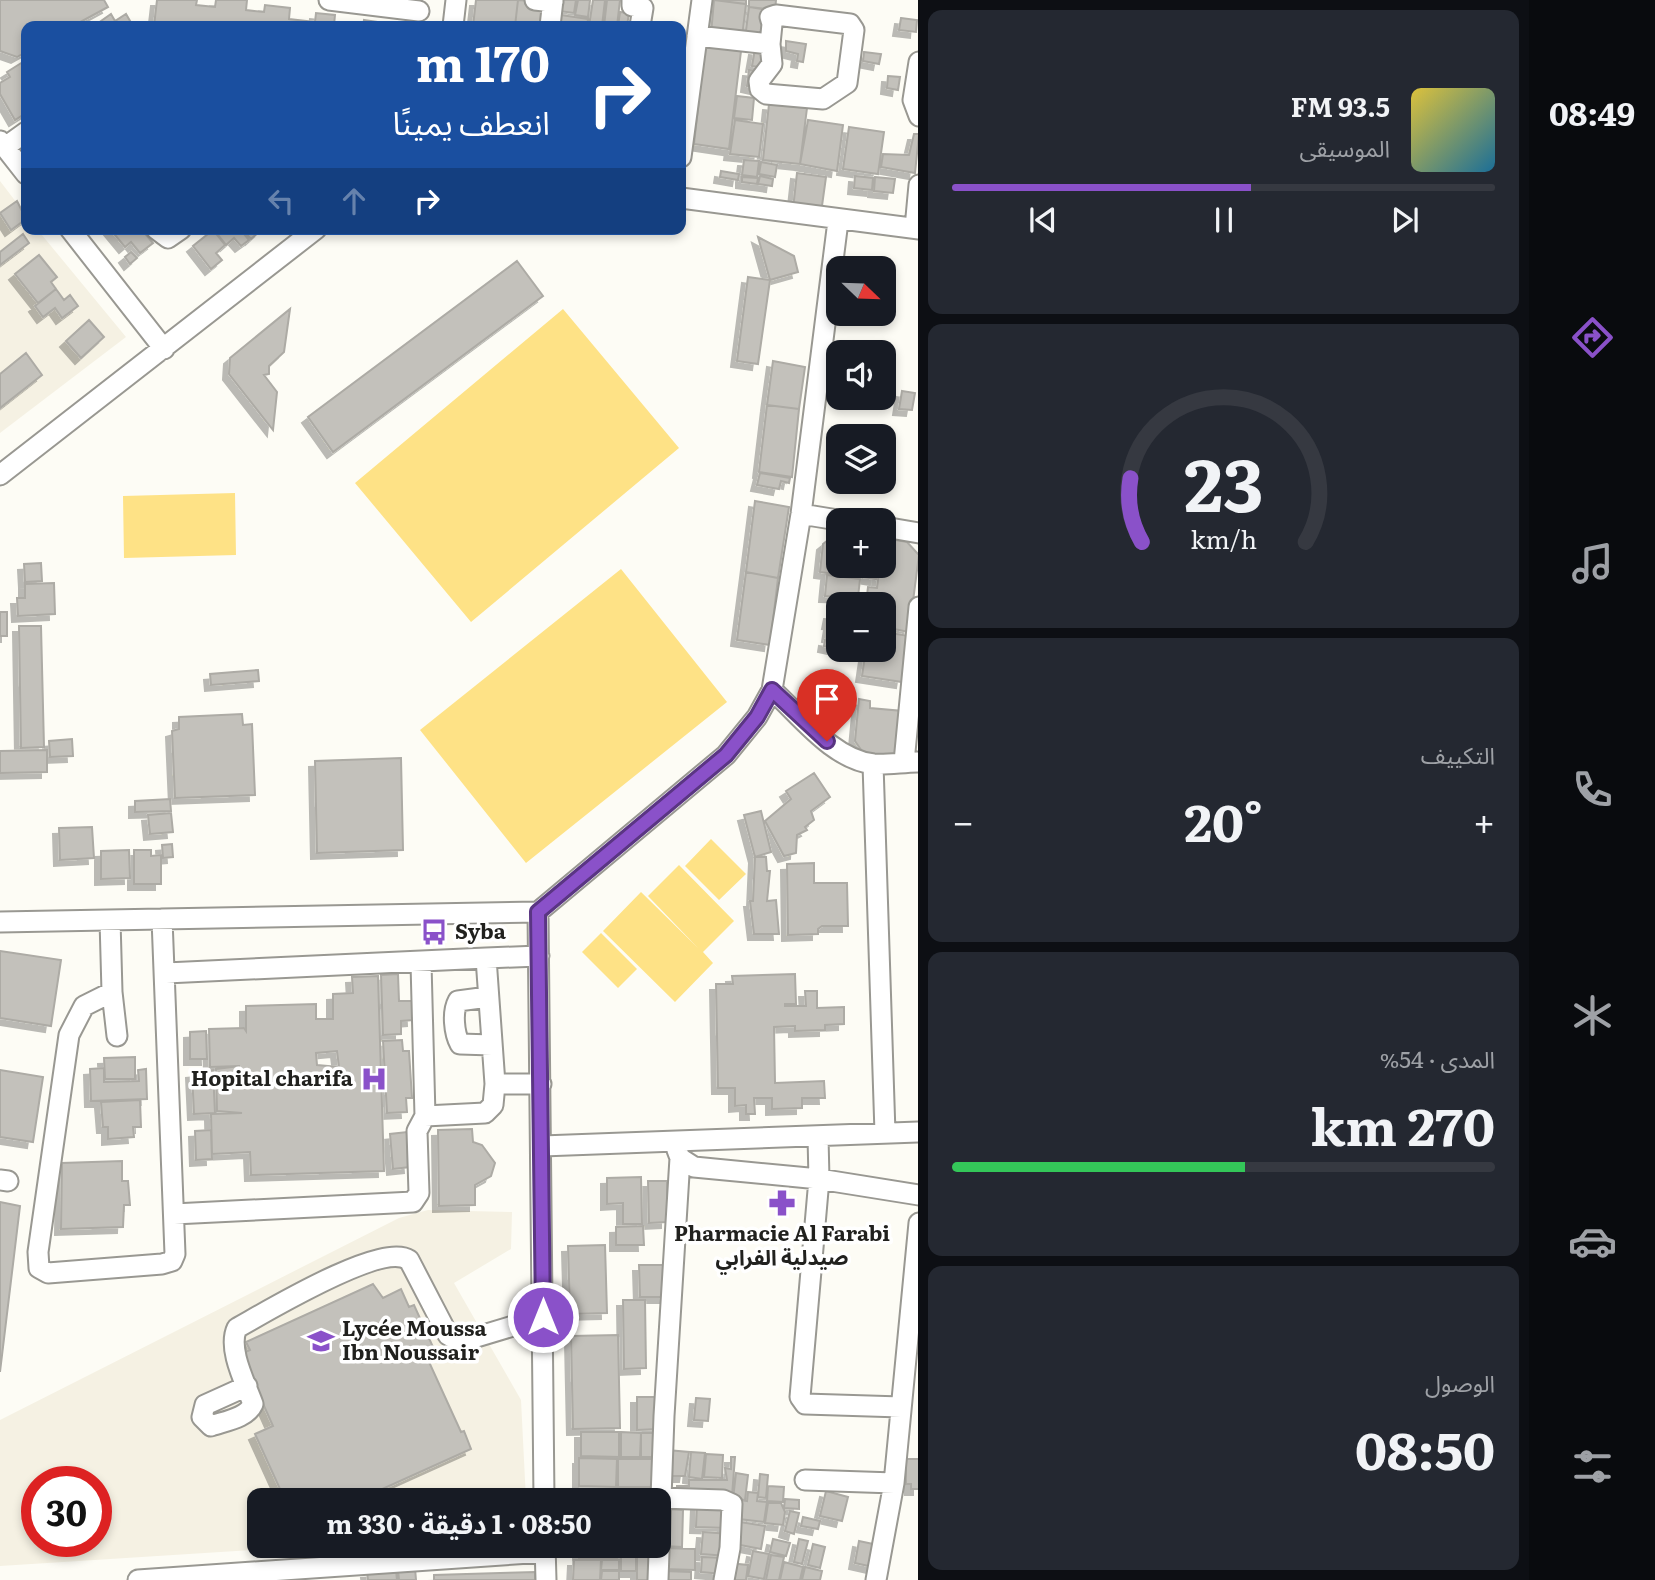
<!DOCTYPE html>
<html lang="ar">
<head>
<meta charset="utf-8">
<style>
	body { margin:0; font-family:Literata,"Noto Sans Arabic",serif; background:#242831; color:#f1f3f6; direction:rtl; height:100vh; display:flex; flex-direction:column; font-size:26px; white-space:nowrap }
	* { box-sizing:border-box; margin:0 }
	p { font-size:23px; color:#9ea1a6 }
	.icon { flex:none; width:38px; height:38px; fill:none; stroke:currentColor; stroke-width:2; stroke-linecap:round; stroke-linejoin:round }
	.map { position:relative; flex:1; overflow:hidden; direction:ltr }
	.sheet { display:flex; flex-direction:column; gap:10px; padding:10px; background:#0d0f14; width:611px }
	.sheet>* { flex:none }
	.hud { position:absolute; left:21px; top:21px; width:665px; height:214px; border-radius:14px; box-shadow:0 4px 10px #0003; direction:rtl; background:#1a4fa0; color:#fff; overflow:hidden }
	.needle { width:46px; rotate:113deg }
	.controls { position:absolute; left:826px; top:256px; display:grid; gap:14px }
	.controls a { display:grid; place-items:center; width:70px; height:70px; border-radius:14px; background:#171b24; box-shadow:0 4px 10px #0003; font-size:35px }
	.speed { position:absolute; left:21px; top:1466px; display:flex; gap:14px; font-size:35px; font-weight:700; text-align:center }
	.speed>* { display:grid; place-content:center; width:91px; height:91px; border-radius:50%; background:#171b24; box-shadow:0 4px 10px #0003; line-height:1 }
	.speed .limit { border:10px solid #d22; background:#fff; color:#111 }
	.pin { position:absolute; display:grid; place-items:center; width:60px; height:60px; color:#fff; margin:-72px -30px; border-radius:50% 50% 50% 0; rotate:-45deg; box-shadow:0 0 7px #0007 }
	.pin .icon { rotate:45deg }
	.me { position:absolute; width:77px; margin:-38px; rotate:0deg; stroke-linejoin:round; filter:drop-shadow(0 0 5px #0008) }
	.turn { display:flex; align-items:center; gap:24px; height:147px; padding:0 21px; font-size:32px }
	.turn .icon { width:91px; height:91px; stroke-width:2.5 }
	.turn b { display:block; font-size:49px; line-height:60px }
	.lanes { display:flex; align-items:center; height:66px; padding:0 21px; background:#0003; justify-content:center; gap:35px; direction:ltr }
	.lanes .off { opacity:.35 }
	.big { font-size:52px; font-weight:700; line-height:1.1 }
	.sheet .tile { flex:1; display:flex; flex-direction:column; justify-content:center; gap:10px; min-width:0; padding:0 24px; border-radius:14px; background:#242831 }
	.sheet .dial { align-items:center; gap:0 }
	.dial svg { height:182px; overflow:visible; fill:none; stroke:#363941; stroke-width:7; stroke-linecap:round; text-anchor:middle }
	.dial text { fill:#f1f3f6; stroke:none }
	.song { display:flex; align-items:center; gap:21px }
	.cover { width:84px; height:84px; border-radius:10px; background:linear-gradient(135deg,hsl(50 70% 55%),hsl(200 70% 35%)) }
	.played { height:7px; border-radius:4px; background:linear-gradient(90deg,#8a51c9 55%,#363941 55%) }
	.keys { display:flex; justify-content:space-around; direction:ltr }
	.heat { display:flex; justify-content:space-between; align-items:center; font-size:38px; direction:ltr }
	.charge { height:10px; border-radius:5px; background:linear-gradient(90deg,#34c759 54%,#363941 0) }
	.trip { position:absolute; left:247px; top:1488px; width:424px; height:70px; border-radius:14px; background:#171b24; box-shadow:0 4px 10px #0003; font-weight:700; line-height:70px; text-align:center; direction:rtl }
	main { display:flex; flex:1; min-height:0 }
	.dock { display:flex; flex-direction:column; width:126px; justify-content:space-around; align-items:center; background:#090b0e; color:#9ea1a6 }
	.dock .icon { width:49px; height:49px }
	.dock .current { color:#8a51c9 }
	.dock b { font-size:32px; color:#f1f3f6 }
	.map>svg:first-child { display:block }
</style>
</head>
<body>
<main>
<nav class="dock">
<b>08:49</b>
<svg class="icon current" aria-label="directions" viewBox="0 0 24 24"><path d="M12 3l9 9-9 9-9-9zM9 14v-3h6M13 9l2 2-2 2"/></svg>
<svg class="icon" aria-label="music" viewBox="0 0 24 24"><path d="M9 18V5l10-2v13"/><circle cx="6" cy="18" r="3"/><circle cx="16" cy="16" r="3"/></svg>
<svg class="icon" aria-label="phone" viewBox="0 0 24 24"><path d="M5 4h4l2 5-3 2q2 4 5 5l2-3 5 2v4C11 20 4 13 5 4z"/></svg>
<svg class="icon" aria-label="climate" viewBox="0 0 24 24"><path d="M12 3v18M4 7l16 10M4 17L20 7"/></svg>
<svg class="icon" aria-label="car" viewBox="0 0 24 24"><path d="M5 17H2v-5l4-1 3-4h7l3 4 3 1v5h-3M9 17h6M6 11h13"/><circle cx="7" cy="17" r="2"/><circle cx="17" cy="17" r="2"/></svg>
<svg class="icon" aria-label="filters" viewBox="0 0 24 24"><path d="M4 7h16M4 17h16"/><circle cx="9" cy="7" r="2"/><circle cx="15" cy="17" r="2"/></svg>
</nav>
<section class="sheet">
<div class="tile">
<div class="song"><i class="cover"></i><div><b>93.5 FM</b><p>الموسيقى</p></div></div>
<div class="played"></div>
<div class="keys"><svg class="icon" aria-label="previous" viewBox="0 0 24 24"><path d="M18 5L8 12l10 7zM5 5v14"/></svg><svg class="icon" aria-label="pause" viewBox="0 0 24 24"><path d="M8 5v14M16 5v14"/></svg><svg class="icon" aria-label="next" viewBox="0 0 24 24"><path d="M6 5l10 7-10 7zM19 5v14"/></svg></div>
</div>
<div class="tile dial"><svg viewBox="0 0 100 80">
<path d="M14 69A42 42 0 1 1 86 69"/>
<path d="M14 69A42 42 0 0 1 9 41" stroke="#8a51c9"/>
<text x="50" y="56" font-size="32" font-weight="700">23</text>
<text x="50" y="72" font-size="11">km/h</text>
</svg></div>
<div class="tile"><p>التكييف</p>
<div class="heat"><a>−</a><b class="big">20°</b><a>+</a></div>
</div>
<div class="tile"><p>المدى · 54%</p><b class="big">270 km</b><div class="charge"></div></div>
<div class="tile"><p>الوصول</p><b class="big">08:50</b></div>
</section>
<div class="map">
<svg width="919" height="1580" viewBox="0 0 919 1580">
	<defs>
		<filter id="shadow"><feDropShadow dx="-6" dy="6" stdDeviation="0" flood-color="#0004"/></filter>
	</defs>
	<rect width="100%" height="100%" fill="#fdfcf5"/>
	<!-- built -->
	<path fill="#f5f1e3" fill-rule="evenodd" d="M0 181 26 215V229H37L126 337 0 433Z
		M428 1210 512 1212 511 1249 454 1283 521 1400 526 1500H259V1545H329L0 1566V1420L399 1218ZM37 1482H96V1542H37Z"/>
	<!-- green -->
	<path fill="#fee286" d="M563 309 679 448 471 622 355 483Z
		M235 493 236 555 124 558 123 496Z
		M621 569 727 702 526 863 420 730Z
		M711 839 746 874 719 900 685 866Z
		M679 865 734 921 703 952 713 963 675 1002 603 931 641 892 698 948 648 896Z
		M601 933 637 969 618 988 582 952Z"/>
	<!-- building -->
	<path fill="#c3c1bb" stroke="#adaba5" stroke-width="2" fill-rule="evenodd" filter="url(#shadow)" d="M0 0H104L108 7 73 26H26V52L17 57 0 51Z
		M157 0H197L196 5 215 7 216 0H247L246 10 264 12 265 5 290 8 289 19 315 22 316 13 335 15 334 25 345 26H154Z
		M476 0H518L515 26H473Z
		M518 0 546 2 544 26H515Z
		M561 0H576L574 13 559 11Z
		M578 0H590L588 17 575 15Z
		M593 0H605L602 26H589Z
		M607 0H620L617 26H604Z
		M714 0H746V4Z
		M714 0 746 4 742 37 711 34Z
		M749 0H776L775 11 749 7Z
		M749 7 766 9 764 39 745 38Z
		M620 12 629 13 627 26H618Z
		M111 14 115 21 126 14 133 26H94Z
		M561 15 588 19 587 26H560Z
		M901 18 917 20 916 32 899 30Z
		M364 20 385 23 384 26H363Z
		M786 41 806 44 803 62 797 61 798 54 786 51Z
		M705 46 741 51 729 149 694 144Z
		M755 49 769 51 766 68 752 66Z
		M864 52 881 54 879 64 863 61Z
		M26 60V113L15 120 0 94V83L10 77 7 72Z
		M749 70 759 71 756 88 747 86Z
		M888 76 900 77 898 90 887 88Z
		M737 96 754 98 752 120 734 118Z
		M769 104 807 108 800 164 763 160Z
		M735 120 763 124 759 157 730 154Z
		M808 120 843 125 837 171 800 164Z
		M849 127 884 132 878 174 843 169Z
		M914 134H919L915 173 881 167 883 154 909 155Z
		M744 160 759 161 757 177 742 175Z
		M761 162 777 165 775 177 759 174Z
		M721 171 739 174 738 180 720 177Z
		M797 173 826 177 821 213 793 209Z
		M760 176 773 179 772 186 758 184Z
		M855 176 873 178 872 190 854 188Z
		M742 177 758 178 757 184 742 182Z
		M875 177 895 179 893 193 874 191Z
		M17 201 26 219 11 230 0 213Z
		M110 229H141L153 243 140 253 131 242 125 247Z
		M213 229H240L249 240 241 246 234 238 226 245Z
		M242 229H258L260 231 251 239Z
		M213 230 225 245 216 253 222 260 211 269 193 246Z
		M23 234 29 243 0 265V252Z
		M758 237 794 256 798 272 770 280Z
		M131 252 137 258 130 264 125 257Z
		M39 255 57 277 51 282 56 289 38 303 15 274Z
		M517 261 543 296 333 452 308 417Z
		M748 277 770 280 758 364 737 361Z
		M56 289 64 300 70 295 78 306 62 318 55 308 43 317 35 306Z
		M290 309 284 352 269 366V374L264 375 277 392 273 430 229 374 230 358Z
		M89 320 104 337 81 358 66 341Z
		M26 353 42 375 0 408V374Z
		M773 361 805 367 799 409 767 405Z
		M902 391 915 393 912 410 899 409Z
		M767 405 799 409 792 477 759 472Z
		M760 473 790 478 789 483 781 481 779 489 757 485Z
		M755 501 789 507 778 578 746 572Z
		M837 533 835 574 820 572 823 544Z
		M884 538 907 542 919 555 909 632 884 627V604H866L868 587 877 588 880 565H884Z
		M41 563 42 581 25 582 24 564Z
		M838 565H878L876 579 838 573Z
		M746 572 778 578 770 645 737 640Z
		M827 575 860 579 858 597 825 596Z
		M54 583 55 614 18 616 17 598H25V584Z
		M0 612H7V636H0Z
		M830 613 838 614V624L828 623Z
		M830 624 838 625V638L828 636Z
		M19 626H41L44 747 21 748Z
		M884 632 909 636 902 682 862 676 866 649H884Z
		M825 640 838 642V649L824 646Z
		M258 670 259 681 211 685 210 674Z
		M859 699 870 701V708L903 711 898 754H864L855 741Z
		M242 714 243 725 252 724 255 795 175 798 172 731 179 729V717Z
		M72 739 73 756 50 757 49 741Z
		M47 750V772L0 773V751Z
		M401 758 403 850 317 853 315 761Z
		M814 773 830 797 811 811 814 820 805 827 807 830 797 835 796 853 784 856 765 821 791 799 786 791Z
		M170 799 171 811 135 812V801Z
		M761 811 771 852 755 857 744 815Z
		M171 813 173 832 150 834 148 815Z
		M92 827 94 858 60 860 59 828Z
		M172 844 173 857 163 858 162 845Z
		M129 850 130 878 101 879V851Z
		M134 850H151V856L161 855V884H134Z
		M755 857H766L767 871H770L767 901 776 900 779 934H754L750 901H753Z
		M814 863V883H847L848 926H822L818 929V934L788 935 787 864Z
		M0 951 61 960 51 1026 0 1018Z
		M398 974 399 1001H412L413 1020 401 1021V1034L383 1035 381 975Z
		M795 974 796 1004H785V1006H806L805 991H817V1008L844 1007V1024L825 1025V1030L795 1031V1026L774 1027 775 1083 824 1081 825 1098H802V1108L772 1109V1098H754L755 1114H746V1105L735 1106V1088H718L716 984H733L732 976Z
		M378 976 384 1171 251 1175 250 1152 212 1154 211 1114 242 1113 217 1111 216 1069 240 1066 210 1067 209 1029 244 1028 246 1031V1006L316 1004V1019H333V994L353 993 352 977ZM337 1051 339 1067 317 1065 316 1053Z
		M206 1031 207 1059H190V1032Z
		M402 1040 403 1051H409L412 1098H406L407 1112 387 1113 383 1041Z
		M135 1057V1079H105L104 1058Z
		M104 1068V1082L139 1081 138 1070 146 1069 147 1099 91 1101 90 1069Z
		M0 1070 43 1077 33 1142 0 1137Z
		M213 1070 215 1113 194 1114 192 1072Z
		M140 1100 141 1127H133L134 1137 108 1139V1127H103L101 1102Z
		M472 1129 473 1142 482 1145 495 1163 491 1176 475 1185V1205L439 1206 438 1130Z
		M211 1130 212 1159 196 1160 195 1131Z
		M407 1132 410 1167 393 1169 390 1134Z
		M122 1161V1181H128L130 1205H124L123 1227 61 1229 62 1163Z
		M641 1177 642 1224H623V1203L607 1204V1178Z
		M648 1181H667V1222L649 1223Z
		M0 1202 20 1206 0 1372Z
		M643 1226 644 1245H616V1227Z
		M605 1245 607 1313 570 1314 568 1246Z
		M639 1265H664L665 1297H640Z
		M373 1284 383 1298 401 1289 409 1307 414 1305 433 1347 424 1351 461 1432 464 1431 471 1449 358 1500H285L255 1434 273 1426 241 1354 250 1350 246 1342Z
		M623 1300H645L646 1368 624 1369Z
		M618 1335 620 1428 573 1429 571 1336Z
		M637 1397H658V1429L637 1430Z
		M696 1398 710 1399 708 1421 694 1420Z
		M581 1432H619V1457L581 1456Z
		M621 1432 641 1433 640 1457H621Z
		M641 1433H659V1457H641Z
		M667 1450 689 1452 685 1476H667Z
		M691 1452 705 1453 702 1479 689 1477Z
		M706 1454 723 1455 722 1478 704 1477Z
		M731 1457H735L732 1496 677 1492V1486H689V1480H727L725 1468 731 1469Z
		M579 1458 617 1459 616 1487 579 1486Z
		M618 1459H657V1487H618Z
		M906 1459H919V1489H911V1484H906Z
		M736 1473 748 1475 745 1500 733 1499Z
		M760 1474 768 1475 766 1498 758 1497Z
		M768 1486 784 1487 783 1502 767 1501Z
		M641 1489H656V1500H641Z
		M580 1490H619V1500H580Z
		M826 1491 848 1497 842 1521 820 1516Z
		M748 1492 758 1493 757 1501 767 1502 764 1522 739 1519 741 1500 747 1501Z
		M785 1499 799 1500V1509L784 1508Z
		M697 1503H728V1528L696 1527Z
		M768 1503H781L785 1512 783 1525 765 1523Z
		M665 1509 683 1510 682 1547 664 1546Z
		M790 1511 799 1513 794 1534 785 1531Z
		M803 1517 820 1521 818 1529 801 1526Z
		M740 1522 765 1526 761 1549 735 1544Z
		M703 1532 730 1534 728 1556 701 1554Z
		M773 1539 790 1543 786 1556 770 1552Z
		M799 1539 808 1541 802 1564 794 1562Z
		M859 1541 878 1545 873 1567 855 1563Z
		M813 1544 825 1547 820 1568 808 1565Z
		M579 1545H594V1558H579Z
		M595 1545H618L617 1558H595Z
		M664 1548 695 1549V1570L663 1569Z
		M621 1551H636V1571H621Z
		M637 1551H657L656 1580H637Z
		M753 1551 769 1554 764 1579 748 1576Z
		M771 1555 784 1557 779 1580H766Z
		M702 1557 725 1558 723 1574 701 1572Z
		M574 1560H601L600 1580H573Z
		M602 1560H619V1570H601Z
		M784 1562 803 1567 800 1580H780Z
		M728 1563 748 1565 746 1580H731Z
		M805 1567 822 1571 820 1580H802Z
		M415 1568 416 1580H399L398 1570Z
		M396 1570 397 1580H368L367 1572Z
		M602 1571H619V1580H601Z
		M664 1571 691 1572V1580H664Z
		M535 1572V1580H434V1575Z"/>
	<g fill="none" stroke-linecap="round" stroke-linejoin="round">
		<!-- minor casing -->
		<g stroke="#999892" stroke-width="23">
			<path id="minor" d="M329 0 419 11
				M535 0 553 2
				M632 0V6L643 8 640 26
				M453 26 456 0
				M550 26 553 0
				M697 36 770 44 772 64 759 81 760 89 766 94 823 99 847 83 854 30 850 24 776 15 770 17 772 24 770 44
				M919 62 913 100 919 116
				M0 141 26 174
				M5 147 26 132
				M681 157 702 0
				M681 198 919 229
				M915 228 919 185
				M70 229 164 349
				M156 229 168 238 181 229
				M0 475 316 229
				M801 514 838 520
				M884 527 919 533
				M772 690C800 715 833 760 874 764 888 765 904 762 919 762
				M904 762 919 607
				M873 764 885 1133
				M538 912 544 1500
				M110 920 112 992 84 1006 69 1035 38 1252 39 1268 48 1273 162 1264 172 1261 175 1254 162 919
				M0 922 538 912 726 755 757 717 772 690 801 514 838 221
				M486 958 539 956
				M421 963 425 1116
				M166 973 486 958 495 1084H541
				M112 992 117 1036
				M488 997 458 1001C452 1012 454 1033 460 1044L492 1045
				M818 1137 819 1179 800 1397 805 1404 901 1407
				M542 1146 919 1132
				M677 1150 680 1158 694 1167 819 1179 919 1195
				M0 1180 8 1181
				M174 1214 413 1202 419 1193 417 1131 425 1116 485 1113 493 1105 495 1084
				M247 1386 205 1405 202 1417 211 1426C225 1421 247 1418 253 1404 246 1384 227 1349 237 1328 266 1312 381 1242 409 1260L448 1335 460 1342 543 1317
				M805 1480 894 1483
				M661 1498 723 1500 732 1504 730 1548 724 1580
				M545 1545 546 1580
				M138 1580 545 1552
				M658 1580 664 1416 680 1158
				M876 1580 894 1483 919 1223"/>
		</g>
		<!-- minor -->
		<use href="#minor" stroke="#fff" stroke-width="19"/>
	</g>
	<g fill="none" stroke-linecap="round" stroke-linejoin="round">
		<!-- route casing -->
		<g stroke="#5a3583" stroke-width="18">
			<path id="route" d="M543 1317 538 912 726 755 757 717 772 690 827 741"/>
		</g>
		<!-- route -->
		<use href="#route" stroke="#8a51c9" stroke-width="12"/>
	</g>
	<!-- icons -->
	<defs>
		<g id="bus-bare" transform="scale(2.1)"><path d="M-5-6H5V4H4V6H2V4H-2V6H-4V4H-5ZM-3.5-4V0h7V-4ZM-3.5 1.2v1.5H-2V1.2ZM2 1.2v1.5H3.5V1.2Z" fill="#8a51c9" stroke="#fff" stroke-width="2.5" paint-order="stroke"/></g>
		<g id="hospital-bare" transform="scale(2.1)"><path d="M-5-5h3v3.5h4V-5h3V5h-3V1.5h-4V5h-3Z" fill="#8a51c9" stroke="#fff" stroke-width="2.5" paint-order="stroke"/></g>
		<g id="pharmacy-bare" transform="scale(2.1)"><path d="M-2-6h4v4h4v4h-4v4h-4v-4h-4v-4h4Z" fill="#8a51c9" stroke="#fff" stroke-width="2.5" paint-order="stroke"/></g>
		<g id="school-bare" transform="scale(2.1)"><path d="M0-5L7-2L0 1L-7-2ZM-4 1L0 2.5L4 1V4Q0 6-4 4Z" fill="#8a51c9" stroke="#fff" stroke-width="2.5" paint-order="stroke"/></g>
	</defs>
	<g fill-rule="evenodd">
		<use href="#bus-bare" x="434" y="932"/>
		<use href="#hospital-bare" x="374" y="1079"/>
		<use href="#pharmacy-bare" x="782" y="1203"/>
		<use href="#school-bare" x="321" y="1341"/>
	</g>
	<g text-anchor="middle" stroke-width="7" stroke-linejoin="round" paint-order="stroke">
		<!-- poi labels -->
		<g font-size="21" font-weight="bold" fill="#21211e" stroke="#fff" text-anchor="start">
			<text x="455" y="939">Syba</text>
			<text x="353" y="1086" text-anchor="end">Hopital charifa</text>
			<text x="782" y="1241" text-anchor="middle">Pharmacie Al Farabi<tspan x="782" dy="24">صيدلية الفرابي</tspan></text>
			<text x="342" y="1336">Lycée Moussa<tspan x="342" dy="24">Ibn Noussair</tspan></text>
		</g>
	</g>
</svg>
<div class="controls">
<a><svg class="needle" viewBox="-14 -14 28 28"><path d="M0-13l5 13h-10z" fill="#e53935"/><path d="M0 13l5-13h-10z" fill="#9ea1a6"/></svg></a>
<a><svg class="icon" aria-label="sound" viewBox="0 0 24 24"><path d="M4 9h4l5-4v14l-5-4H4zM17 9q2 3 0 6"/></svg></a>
<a><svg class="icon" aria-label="layers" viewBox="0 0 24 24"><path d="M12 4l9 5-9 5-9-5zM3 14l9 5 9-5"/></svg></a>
<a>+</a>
<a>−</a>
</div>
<div class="speed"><div class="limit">30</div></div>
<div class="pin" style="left:827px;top:741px;background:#d93025"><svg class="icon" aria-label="arrive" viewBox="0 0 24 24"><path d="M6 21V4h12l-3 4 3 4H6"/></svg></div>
<svg class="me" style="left:543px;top:1317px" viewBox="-20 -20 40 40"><circle r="17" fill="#8a51c9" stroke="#fff" stroke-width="3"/><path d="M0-11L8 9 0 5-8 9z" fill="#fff"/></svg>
<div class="trip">08:50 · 1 دقيقة · 330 m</div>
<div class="hud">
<div class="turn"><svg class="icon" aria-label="right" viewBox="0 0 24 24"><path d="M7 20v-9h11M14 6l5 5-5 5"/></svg><div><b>170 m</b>انعطف يمينًا</div></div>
<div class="lanes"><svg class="icon off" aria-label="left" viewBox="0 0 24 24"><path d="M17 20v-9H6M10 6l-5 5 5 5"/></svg><svg class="icon off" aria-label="ahead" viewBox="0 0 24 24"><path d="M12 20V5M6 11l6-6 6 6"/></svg><svg class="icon" aria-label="right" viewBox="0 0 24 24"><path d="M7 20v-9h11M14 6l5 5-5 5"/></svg></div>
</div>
</div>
</main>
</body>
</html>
